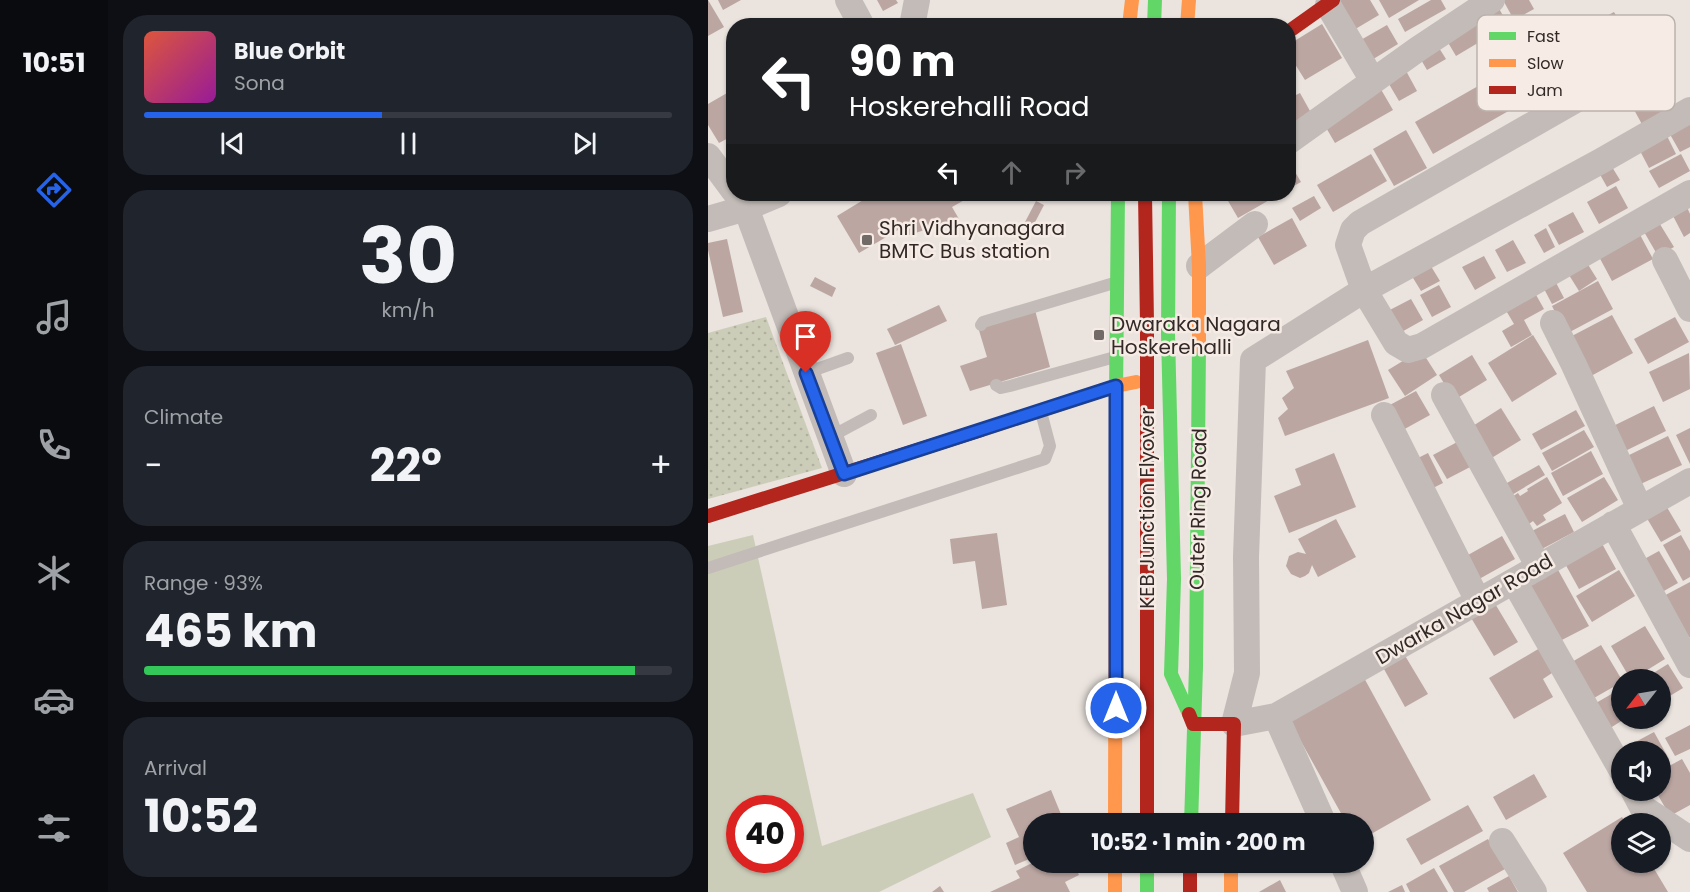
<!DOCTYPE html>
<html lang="en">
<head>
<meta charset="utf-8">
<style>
	body { margin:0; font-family:Poppins,sans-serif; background:#20242c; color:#f1f3f6; height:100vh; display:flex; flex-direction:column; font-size:22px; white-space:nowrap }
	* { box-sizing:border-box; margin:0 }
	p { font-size:20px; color:#9ea1a6 }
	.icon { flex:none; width:33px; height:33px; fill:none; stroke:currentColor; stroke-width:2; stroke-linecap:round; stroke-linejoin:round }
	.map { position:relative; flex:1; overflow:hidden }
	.panel { display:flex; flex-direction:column; gap:15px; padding:15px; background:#0d0f14; width:600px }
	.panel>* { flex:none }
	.guide { position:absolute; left:18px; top:18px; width:570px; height:183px; border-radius:24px; box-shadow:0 2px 4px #0004; background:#202124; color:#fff; overflow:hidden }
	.needle { width:39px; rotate:239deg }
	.buttons { position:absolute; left:903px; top:669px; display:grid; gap:12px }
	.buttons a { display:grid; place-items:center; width:60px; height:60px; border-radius:50%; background:#171b24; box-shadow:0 2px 4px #0004; font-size:30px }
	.speed { position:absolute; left:18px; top:795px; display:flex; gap:12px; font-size:30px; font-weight:700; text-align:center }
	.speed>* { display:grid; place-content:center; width:78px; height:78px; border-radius:50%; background:#171b24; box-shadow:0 2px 4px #0004; line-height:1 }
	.speed .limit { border:9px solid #d22; background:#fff; color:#111 }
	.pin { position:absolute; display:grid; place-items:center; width:51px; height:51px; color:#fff; margin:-62px -26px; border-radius:50% 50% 50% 0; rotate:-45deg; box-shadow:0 0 6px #0007 }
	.pin .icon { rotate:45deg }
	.me { position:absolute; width:66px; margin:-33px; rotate:0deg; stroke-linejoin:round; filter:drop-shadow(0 0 4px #0008) }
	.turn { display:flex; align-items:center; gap:21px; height:126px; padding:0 24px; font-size:27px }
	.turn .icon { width:78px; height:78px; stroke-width:2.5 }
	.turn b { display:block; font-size:42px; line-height:51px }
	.lanes { display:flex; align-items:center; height:57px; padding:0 24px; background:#0003; justify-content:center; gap:30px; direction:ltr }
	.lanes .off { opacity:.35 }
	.big { font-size:45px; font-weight:700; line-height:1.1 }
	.panel .widget { flex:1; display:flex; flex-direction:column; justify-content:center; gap:9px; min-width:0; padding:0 21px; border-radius:24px; background:#20242c }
	.panel .dial { align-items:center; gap:0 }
	.dial b { font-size:78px; line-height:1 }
	.song { display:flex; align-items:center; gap:18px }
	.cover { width:72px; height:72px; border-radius:9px; background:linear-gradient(135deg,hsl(10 70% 55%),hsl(300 70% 35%)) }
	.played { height:6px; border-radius:3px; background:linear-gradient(90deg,#2563eb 45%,#363941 45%) }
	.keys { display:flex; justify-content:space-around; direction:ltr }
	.heat { display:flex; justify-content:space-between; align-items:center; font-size:33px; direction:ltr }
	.charge { height:9px; border-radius:4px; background:linear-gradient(90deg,#34c759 93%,#363941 0) }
	.trip { position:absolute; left:315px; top:813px; width:351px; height:60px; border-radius:30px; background:#171b24; box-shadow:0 2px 4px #0004; font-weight:700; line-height:60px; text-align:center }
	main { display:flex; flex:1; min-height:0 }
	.tabs { display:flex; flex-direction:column; width:108px; justify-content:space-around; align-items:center; background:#090b0e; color:#9ea1a6 }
	.tabs .icon { width:42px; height:42px }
	.tabs .active { color:#2563eb }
	.tabs b { font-size:27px; color:#f1f3f6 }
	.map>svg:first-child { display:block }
</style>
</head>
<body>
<main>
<nav class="tabs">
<b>10:51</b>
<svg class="icon active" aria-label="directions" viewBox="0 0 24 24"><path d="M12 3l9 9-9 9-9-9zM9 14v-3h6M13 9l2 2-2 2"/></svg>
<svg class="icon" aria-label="music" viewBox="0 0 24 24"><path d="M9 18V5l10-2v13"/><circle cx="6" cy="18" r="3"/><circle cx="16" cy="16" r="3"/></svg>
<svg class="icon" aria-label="phone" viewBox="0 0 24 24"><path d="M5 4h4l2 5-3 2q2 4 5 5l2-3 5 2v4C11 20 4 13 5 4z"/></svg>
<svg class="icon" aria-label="climate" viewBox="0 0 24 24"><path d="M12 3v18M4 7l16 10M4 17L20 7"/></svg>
<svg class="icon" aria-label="car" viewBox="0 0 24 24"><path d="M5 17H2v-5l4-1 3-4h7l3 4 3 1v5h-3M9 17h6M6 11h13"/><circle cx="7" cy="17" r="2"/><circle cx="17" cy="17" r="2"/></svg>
<svg class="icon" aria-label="filters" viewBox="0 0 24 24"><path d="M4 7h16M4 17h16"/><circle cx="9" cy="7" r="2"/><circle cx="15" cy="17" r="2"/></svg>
</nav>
<section class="panel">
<div class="widget">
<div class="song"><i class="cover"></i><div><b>Blue Orbit</b><p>Sona</p></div></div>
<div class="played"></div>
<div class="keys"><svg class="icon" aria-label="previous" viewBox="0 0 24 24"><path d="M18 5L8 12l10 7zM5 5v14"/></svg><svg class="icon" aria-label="pause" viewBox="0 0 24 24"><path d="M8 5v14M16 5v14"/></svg><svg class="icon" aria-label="next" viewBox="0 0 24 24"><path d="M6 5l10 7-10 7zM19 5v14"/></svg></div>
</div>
<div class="widget dial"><b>30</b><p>km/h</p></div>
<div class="widget"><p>Climate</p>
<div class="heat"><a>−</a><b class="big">22°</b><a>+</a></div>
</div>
<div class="widget"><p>Range · 93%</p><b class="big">465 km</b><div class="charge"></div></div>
<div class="widget"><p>Arrival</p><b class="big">10:52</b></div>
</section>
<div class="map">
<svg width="982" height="892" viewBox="0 0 982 892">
	<defs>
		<pattern id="park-dots" width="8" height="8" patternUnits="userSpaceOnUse" patternTransform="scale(1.5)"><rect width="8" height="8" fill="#cccdb9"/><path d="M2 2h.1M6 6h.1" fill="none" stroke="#b0b09f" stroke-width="1.8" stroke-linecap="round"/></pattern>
	</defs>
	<rect width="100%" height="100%" fill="#eae3de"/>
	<!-- grass -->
	<path fill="#cccdb9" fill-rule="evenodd" d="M45 535 114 846 265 793 283 837 171 892H0V546ZM32 808H82V860H32Z"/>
	<!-- park -->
	<path fill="url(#park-dots)" d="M58 317 114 468 0 499V333Z"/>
	<!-- building -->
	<path fill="#bba6a2" d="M0 0 16 27 0 36Z
		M10 0H33L15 10Z
		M169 0H188L190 3 175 11Z
		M630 0H662L671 15 644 31Z
		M671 0H711L681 18Z
		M723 0H733L738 9 697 32 690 19Z
		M795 0H821L826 9 806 20Z
		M787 1 800 25 748 56 735 34Z
		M906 12 924 44 902 56 884 24Z
		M236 18 277 21 276 26H235Z
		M614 24 634 58 597 80 580 53V45Z
		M679 25 690 44 662 61 651 41Z
		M726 40 738 59 719 70 708 51Z
		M944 66 968 110 936 128 912 84Z
		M697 69 709 91 691 101 678 79Z
		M800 69 818 101 725 154 707 122Z
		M671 86 685 110 627 143 613 119Z
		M26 89V135L11 143 0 125V104Z
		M592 93 607 120 580 132V99Z
		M978 118 982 125V147L972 152 959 129Z
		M698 130 719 168 686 186 665 149Z
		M957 132 968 154 941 168 930 147Z
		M663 154 679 181 625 212 609 185Z
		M973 154 982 171 951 188 941 171Z
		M580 160 593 182 580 189Z
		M901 162 912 180 899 187 889 169Z
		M908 186 920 208 891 224 879 202Z
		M165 194H267L244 207 251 219 201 235 197 226 151 253 129 216Z
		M516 194H572L530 218Z
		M606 196 613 208 592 221 584 208Z
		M328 201 336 205 324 228 316 224Z
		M978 205 982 214V233L976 237 963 212Z
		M865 212 876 232 851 245 840 225Z
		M584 218 599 246 566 265 550 237Z
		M950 221 966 247 950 256 935 230Z
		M838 228 847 247 836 253 826 235Z
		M930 231 945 259 904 281 889 253Z
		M19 239 35 312 15 317 0 250V243Z
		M805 240 818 263 799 272 787 250Z
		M874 255 889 279 871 291 856 267Z
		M776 256 788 278 767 290 754 267Z
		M721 263 732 281 713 291 702 273Z
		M107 277 128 288 124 297 102 286Z
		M845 277 856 298 844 304 833 283Z
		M890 281 905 309 858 334 844 306Z
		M731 285 743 307 724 317 712 295Z
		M823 286 836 309 816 320 824 335 803 347 794 331 806 324 793 302Z
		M703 299 715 320 690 334 678 312Z
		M231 305 239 321 187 345 179 329Z
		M327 310 342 367 262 391 252 366 279 357 270 327Z
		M904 315 925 353 883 376 862 337Z
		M967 317 981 342 940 364 926 339Z
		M825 335 849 374 804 402 780 363Z
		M660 340 681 398 577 436 570 418 580 409 574 398 586 388 578 371Z
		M193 344 219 416 195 425 168 353Z
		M713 350 729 375 697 396 680 370Z
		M981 353 982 389 955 402 941 372Z
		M764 355 779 380 746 400 731 375Z
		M708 391 722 415 693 431 680 406Z
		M946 406 958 431 909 455 897 430Z
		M793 408 813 440 777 462 757 431Z
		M868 410 877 426 833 450 824 434Z
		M982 428V464L968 435Z
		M876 430 886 447 844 471 834 453Z
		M960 436 974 465 926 487 913 459Z
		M753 440 766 465 739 479 725 455Z
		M883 451 895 474 855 496 843 473Z
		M626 453 648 507 581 533 566 496 593 485 587 469Z
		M720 453 735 483 719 491 704 461Z
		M831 465 837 475 797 499 790 488Z
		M839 477 854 503 835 515 838 520 829 526 825 521 821 524 796 502 810 493 812 496 820 491 819 489Z
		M896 477 910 500 874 522 859 498Z
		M957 504 973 531 953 542 937 515Z
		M857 514 866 532 832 550 822 532Z
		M628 519 648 557 610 577 604 565 601 573 597 576 592 578 583 574 578 566 581 556 590 552 598 554 590 539Z
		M289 533 299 605 274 609 267 561 245 564 242 539Z
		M973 535 982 551V577L975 581 955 545Z
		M794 536 807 559 764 583 751 560Z
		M892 540 908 569 871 589 855 560Z
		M951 551 970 583 947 596 929 563Z
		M849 568 881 626 848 643 816 586Z
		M911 570 927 596 884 622 868 596Z
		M982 582V637L975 640 952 598Z
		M786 602 810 642 786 656 762 616Z
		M937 626 957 659 923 680 903 646Z
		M837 645 850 669 835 679 845 697 806 719 781 678Z
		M893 645 914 680V682L879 702 857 666Z
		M693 649 720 694 697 707 671 660Z
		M960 664 975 688 952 702V680H934Z
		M655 676 723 800 656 838V824H639L580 718Z
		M914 688V718H918L896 732 881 707Z
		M982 725V749L967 756 957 738Z
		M946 732 961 759 952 763V752L907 753Z
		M974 759 982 773V805L962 816 947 790H952V771Z
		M826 774 839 797 798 820 785 797Z
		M343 790 357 824H326V857L307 865 298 843 311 837 298 809Z
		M760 805 775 831 713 865 698 839Z
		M914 817 918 824H914V862H942L960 892H879L855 853Z
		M780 839 797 869 756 892H746L731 866Z
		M326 862H365L371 875 357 882 362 892H282L312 878 308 871Z
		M726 868 740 892H702L698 884Z
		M801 876 810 892H781L779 888Z
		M572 880 578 892H551Z
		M694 885 697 892H680Z
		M232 886 236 892H224Z"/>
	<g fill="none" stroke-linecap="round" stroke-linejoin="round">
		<!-- lane -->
		<path stroke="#c2bbb7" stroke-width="12" d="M273 325 275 322 406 283
			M98 373 140 358
			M288 385 293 388 302 386 407 357
			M122 437 163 415
			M0 568 337 459 342 446 333 412"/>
		<!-- street -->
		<path stroke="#c2bbb7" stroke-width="26" d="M140 0 154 26
			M620 5 665 81
			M204 26 209 0
			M950 53 652 223 645 230 640 245 656 290 688 343 700 350 714 346 982 193
			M982 110 893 161 656 290 545 360 538 557 539 673 526 724 568 716 982 481
			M580 142 710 49 784 0
			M0 156 26 191
			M28 194 38 208 136 474
			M0 219 38 208 71 194
			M957 260 982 309
			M491 266 547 224
			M845 323 866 365 932 509
			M736 395 831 567
			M676 415 770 601
			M905 524 982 665
			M806 581 914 771
			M568 716 616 824
			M925 790 934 807 982 839
			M794 841 826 892
			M634 862 647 892"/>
		<!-- fast -->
		<path stroke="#63d668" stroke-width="14" d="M446 26 447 0
			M461 194 460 334 466 579 463 674 481 714
			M408 396 410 194
			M483 824 488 667 491 346
			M439 862V892"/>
		<!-- slow -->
		<path stroke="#ff974d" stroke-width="14" d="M421 26 424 0
			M479 26 481 0
			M487 194 491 266V346
			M273 430 408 386 428 382
			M407 824 408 396
			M407 862V892
			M523 862V892"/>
		<!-- jam -->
		<path stroke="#b3261e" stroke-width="14" d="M580 32 625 0
			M0 516 273 430
			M439 619V824
			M481 714 485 724H526L524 824
			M482 862V892"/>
		<!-- jam-bridge -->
		<path stroke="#b3261e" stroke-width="14" d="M437 194 439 323V619"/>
	</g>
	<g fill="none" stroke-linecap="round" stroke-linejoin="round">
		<!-- route casing -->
		<g stroke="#184099" stroke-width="15">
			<path id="route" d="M98 373 136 474 408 386V708"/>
		</g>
		<!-- route -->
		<use href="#route" stroke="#2563eb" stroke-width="10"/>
	</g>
	<!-- markers -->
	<g fill="#726a67" stroke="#f6ece5" stroke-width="2">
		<rect x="153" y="234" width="12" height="12" rx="3"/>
		<rect x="385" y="329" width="12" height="12" rx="3"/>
	</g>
	<g text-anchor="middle" stroke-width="5" stroke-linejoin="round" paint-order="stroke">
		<!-- poi labels -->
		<g font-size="20" fill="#322927" stroke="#f6ece5" text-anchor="start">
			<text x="171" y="235">Shri Vidhyanagara<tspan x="171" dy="23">BMTC Bus station</tspan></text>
			<text x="403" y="331">Dwaraka Nagara<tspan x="403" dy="23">Hoskerehalli</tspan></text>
		</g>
		<!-- street labels -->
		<g font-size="20" fill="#322927" stroke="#f6ece5">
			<text transform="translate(439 508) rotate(-90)" y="7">KEB Junction Flyover</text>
			<text transform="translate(490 509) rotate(-89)" y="7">Outer Ring Road</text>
			<text transform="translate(756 609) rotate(-30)" y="7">Dwarka Nagar Road</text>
		</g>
	</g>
	<!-- legend -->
	<rect x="769" y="15" width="198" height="96" rx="9" fill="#f6ece5" stroke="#bbb2ac" stroke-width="1.5"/>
	<rect x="781" y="32" width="27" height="8" fill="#63d668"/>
	<rect x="781" y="59" width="27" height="8" fill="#ff974d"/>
	<rect x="781" y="86" width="27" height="8" fill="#b3261e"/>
	<g font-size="16" fill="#322927">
		<text x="819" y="42">Fast</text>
		<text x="819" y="69">Slow</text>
		<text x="819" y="96">Jam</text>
	</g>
</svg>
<div class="buttons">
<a><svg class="needle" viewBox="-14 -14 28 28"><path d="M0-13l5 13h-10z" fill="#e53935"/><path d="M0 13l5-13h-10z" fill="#9ea1a6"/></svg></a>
<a><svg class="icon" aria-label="sound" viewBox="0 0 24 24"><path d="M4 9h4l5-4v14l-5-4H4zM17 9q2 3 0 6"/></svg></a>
<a><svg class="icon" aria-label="layers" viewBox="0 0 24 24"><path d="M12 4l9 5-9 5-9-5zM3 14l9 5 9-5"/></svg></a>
</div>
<div class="speed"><div class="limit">40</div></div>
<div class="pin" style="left:98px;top:373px;background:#d93025"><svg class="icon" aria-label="arrive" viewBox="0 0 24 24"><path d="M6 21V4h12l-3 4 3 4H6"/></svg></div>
<svg class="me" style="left:408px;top:708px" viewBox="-20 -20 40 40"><circle r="17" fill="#2563eb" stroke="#fff" stroke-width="3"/><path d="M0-11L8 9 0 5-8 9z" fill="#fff"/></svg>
<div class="trip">10:52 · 1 min · 200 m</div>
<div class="guide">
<div class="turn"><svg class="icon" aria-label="left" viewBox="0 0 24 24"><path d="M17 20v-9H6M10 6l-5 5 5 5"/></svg><div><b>90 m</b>Hoskerehalli Road</div></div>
<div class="lanes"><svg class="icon" aria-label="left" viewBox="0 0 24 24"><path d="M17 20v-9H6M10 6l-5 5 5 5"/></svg><svg class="icon off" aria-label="ahead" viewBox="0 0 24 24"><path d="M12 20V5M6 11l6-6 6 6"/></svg><svg class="icon off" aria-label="right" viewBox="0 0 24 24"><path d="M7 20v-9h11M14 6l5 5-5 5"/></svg></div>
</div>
</div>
</main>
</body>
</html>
